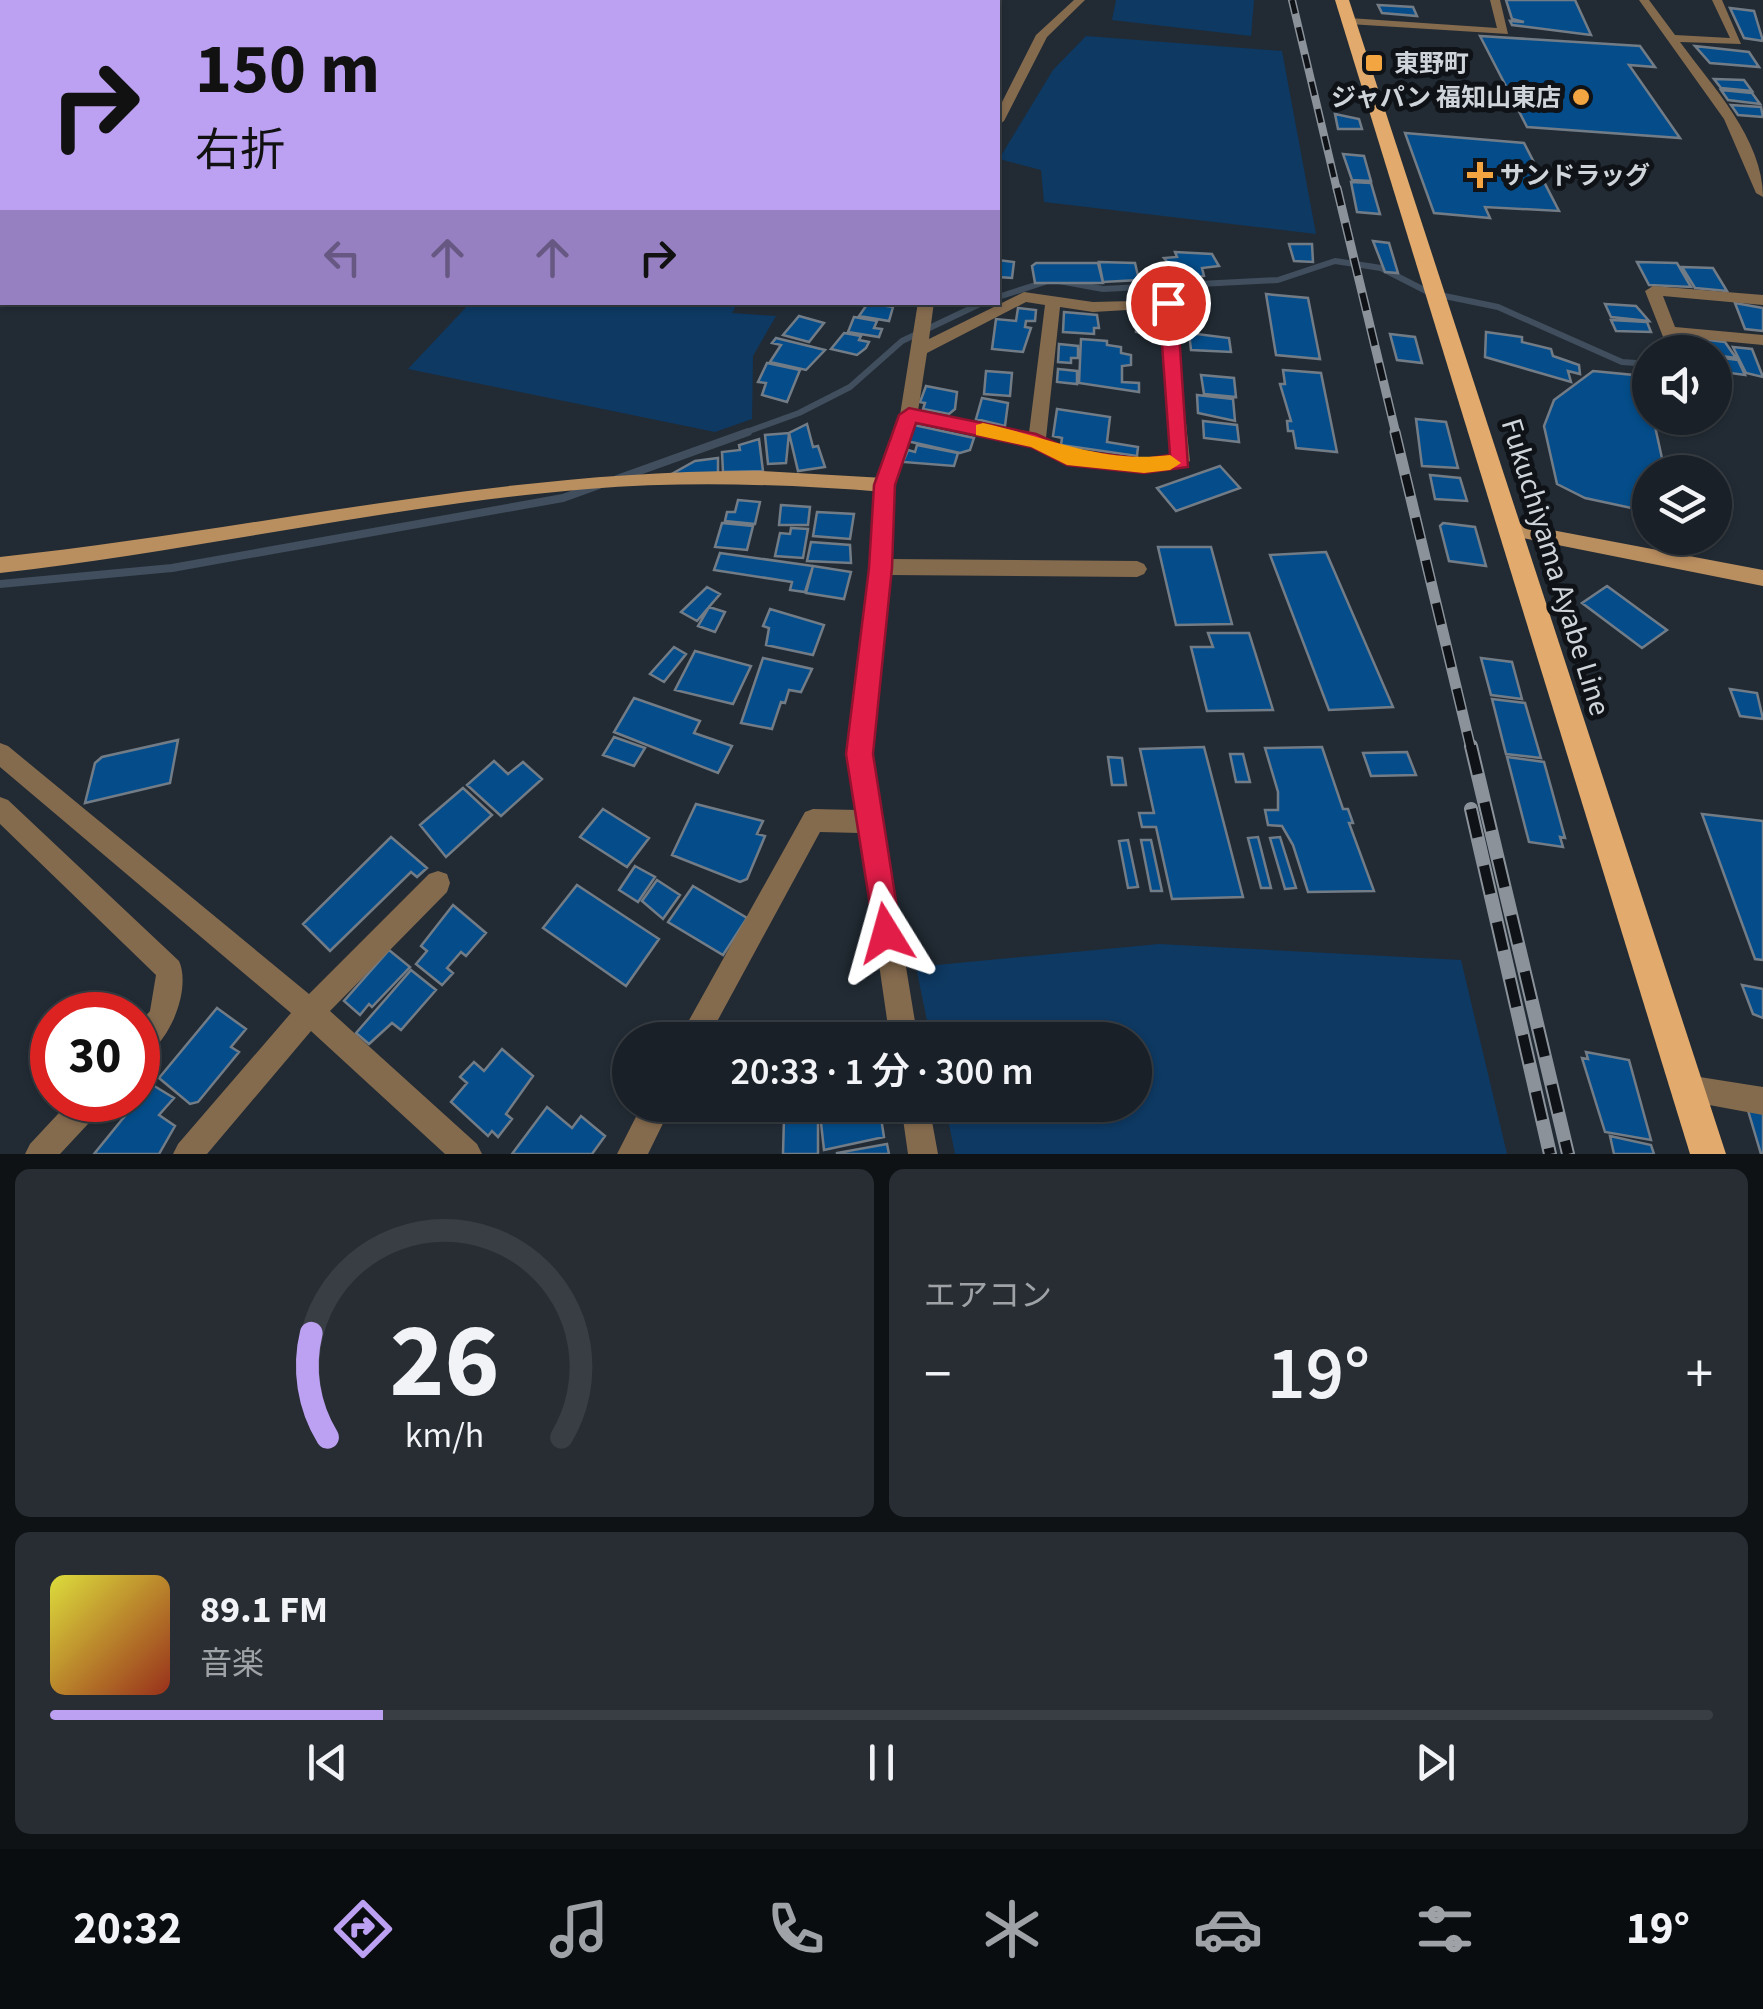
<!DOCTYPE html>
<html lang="ja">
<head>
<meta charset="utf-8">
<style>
	body { margin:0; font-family:"Source Sans 3","Noto Sans JP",sans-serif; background:#272d33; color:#f1f3f6; height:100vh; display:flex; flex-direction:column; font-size:38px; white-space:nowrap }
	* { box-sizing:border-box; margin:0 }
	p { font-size:32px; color:#9fa3a7 }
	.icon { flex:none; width:55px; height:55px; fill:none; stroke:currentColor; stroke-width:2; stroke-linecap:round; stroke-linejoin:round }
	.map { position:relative; height:1154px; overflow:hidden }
	.details { display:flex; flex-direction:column; gap:15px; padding:15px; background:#0e1215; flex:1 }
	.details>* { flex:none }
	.banner { position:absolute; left:0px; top:0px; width:1000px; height:305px; box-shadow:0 2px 8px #0004,0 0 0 2px #383e44; background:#bca0f2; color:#111; overflow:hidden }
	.controls { position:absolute; left:1632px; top:335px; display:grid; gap:20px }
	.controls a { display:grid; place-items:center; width:100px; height:100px; border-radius:50%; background:#1a2027; box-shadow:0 2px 8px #0004,0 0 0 2px #383e44; font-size:50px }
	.speed { position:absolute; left:30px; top:992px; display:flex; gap:20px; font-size:50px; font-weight:700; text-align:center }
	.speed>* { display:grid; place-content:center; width:130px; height:130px; border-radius:50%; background:#1a2027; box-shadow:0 2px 8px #0004,0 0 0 2px #383e44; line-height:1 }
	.speed .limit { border:15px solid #d22; background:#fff; color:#111 }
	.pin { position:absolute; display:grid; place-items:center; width:85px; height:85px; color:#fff; margin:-42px; border:5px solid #fff; border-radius:50%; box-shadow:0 2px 10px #0007 }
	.me { position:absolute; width:110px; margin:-55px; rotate:352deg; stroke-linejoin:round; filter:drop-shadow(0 0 8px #0008) }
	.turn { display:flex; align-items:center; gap:35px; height:210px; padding:0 30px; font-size:45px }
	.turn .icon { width:130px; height:130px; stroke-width:2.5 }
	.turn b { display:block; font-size:70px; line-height:85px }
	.lanes { display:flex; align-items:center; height:95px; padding:0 30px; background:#0003; justify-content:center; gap:50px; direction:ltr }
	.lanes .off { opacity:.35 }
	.big { font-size:75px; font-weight:600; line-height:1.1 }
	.details .widget { flex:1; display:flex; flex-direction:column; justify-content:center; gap:15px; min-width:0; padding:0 35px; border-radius:15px; background:#272d33 }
	.details .dial { align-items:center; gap:0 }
	.dial svg { height:260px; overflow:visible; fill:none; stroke:#383e44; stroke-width:7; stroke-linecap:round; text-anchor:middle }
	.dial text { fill:#f1f3f6; stroke:none }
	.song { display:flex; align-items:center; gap:30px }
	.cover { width:120px; height:120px; border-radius:15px; background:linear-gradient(135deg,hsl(60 70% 55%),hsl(10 70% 35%)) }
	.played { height:10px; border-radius:5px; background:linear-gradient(90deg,#bca0f2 20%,#383e44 20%) }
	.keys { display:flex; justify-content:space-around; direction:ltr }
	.heat { display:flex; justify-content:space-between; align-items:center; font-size:55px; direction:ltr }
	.details .tiles { flex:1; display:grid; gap:15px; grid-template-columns:1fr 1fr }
	.widget:last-child { grid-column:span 2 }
	.trip { position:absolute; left:612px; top:1022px; width:540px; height:100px; border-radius:50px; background:#1a2027; box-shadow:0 2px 8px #0004,0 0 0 2px #383e44; font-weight:600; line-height:100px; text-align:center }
	.tab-bar { display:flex; height:160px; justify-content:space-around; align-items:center; background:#0a0d10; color:#9fa3a7 }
	.tab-bar .icon { width:70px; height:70px }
	.tab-bar .active { color:#bca0f2 }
	.tab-bar b { font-size:45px; color:#f1f3f6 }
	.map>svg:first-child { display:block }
</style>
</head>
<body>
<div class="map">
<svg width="1763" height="1154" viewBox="0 0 1763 1154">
	<rect width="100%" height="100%" fill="#222b34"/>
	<!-- green -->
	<path fill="#0e3962" d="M1116 0H1254L1251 36 1112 20Z
		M1086 36 1282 51 1316 234 1044 202 1041 170 999 159 1053 70Z
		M738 302 732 313 776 316 753 356 752 419 715 432 408 369 470 303Z
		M1159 944 1461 960 1507 1154H955L945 1105H1135V1040H931L916 967Z"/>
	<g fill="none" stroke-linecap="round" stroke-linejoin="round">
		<!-- stream-far1 -->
		<path stroke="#404e5d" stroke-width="6" d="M1059 281 1103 289 1278 280 1335 261 1381 268 1430 293 1498 307 1622 362 1650 364
			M998 297 1045 282
			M741 434 799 413 850 387 902 341 984 302"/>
		<!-- stream -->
		<path stroke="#404e5d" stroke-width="8" d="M617 479 748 432
			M0 584 172 568 563 498 599 485"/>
		<!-- river -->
		<path fill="#031428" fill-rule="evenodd" d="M2 107V126L0 127V108Z"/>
	</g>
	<!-- building -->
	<path fill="#044d8a" stroke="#727c87" stroke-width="2.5" d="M1506 0H1575L1591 35 1512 25 1510 21 1524 22 1512 19Z
		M1378 5 1413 7 1417 16 1382 13Z
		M1730 8 1754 11 1763 41 1744 38Z
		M1480 36 1640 46 1655 67 1629 65 1680 138 1527 127Z
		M1695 46 1749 52 1759 67 1710 63Z
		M1714 79 1744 80 1752 91 1721 88Z
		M1721 90 1752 93 1760 104 1728 100Z
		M1731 105 1761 107 1763 117 1738 115Z
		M1335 114 1359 119 1362 129H1338Z
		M1405 133 1524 143 1559 211 1485 207 1490 218 1434 213Z
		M1343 154 1364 156 1371 181 1352 180Z
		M1351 182 1371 183 1380 214 1357 212Z
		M1373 241 1389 243 1398 273 1385 272Z
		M1289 244H1312L1313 262 1294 261Z
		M1175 252 1212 254 1219 266 1202 268 1204 276 1181 279 1164 258 1177 257Z
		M998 260 1014 262 1012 278 998 277Z
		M1099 262 1135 263 1139 280 1103 282Z
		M1637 262 1677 263 1691 287 1649 285Z
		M1036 263H1098L1103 283H1035L1032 266Z
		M1682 267 1713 268 1727 291 1695 288Z
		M1266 294 1308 298 1320 359 1276 355Z
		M868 303 893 307 889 321 859 316Z
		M1735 303 1763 308V331L1745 329Z
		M1605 304 1636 306 1649 321 1611 317Z
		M1018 308 1036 310 1035 321H1026L1025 327 1031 328 1023 352 992 349 996 319 1016 321Z
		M1064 312 1097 315 1099 328H1094V334L1063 332Z
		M1136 313 1159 315 1160 335 1136 332Z
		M799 316 824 323 809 342 783 335Z
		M854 317 877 321 874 328 882 329 879 337 848 332Z
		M1611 320 1647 322 1651 332 1616 331Z
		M1486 332 1522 337V342L1551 349 1553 356 1579 365 1580 374 1568 371 1571 382 1485 357Z
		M844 333 861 336 859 340 869 342 866 348 857 355 831 349Z
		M1189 333 1229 338 1231 352 1191 350Z
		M1390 334 1415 337 1422 363 1397 360Z
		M1685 337 1725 342 1736 358 1692 352Z
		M776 338 825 350 806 370 770 362 781 345 772 343Z
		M1081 339 1107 341V345L1121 347V353L1131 355V365L1122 366V382L1139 383V392L1079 383Z
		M1059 344 1078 346V358H1071V363L1058 362Z
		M1733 347 1752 349 1763 377 1746 373Z
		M1715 357 1738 360 1745 375 1715 371Z
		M767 363 800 370 787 402 762 395 766 383 758 382Z
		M1058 369 1077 371V384L1057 382Z
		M1283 370 1321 373 1337 452 1296 448 1293 431H1288L1287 421H1291L1280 384H1285Z
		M986 371 1012 373 1010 396 984 394Z
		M1593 371 1644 376 1665 472H1650V512L1585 498 1557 484 1544 426 1554 400Z
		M1201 375 1234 378 1236 397 1204 394Z
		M926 386 957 392 955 409 949 414 923 409 925 403 920 402Z
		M1197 395 1233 399 1235 421 1198 413Z
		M982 398 1008 403 1005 426 976 419Z
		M1057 409 1110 417 1107 442 1138 447 1137 456 1061 445 1062 438 1053 436Z
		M1416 419 1446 422 1458 468 1422 466Z
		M1203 421 1237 425 1239 442 1204 438Z
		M807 424 813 447 818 446 825 467 798 471 789 433Z
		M914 425 974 438 970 450 960 453 907 441Z
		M789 433 786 463 768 464 765 435Z
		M759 439 763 471 723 472 722 452 740 450 739 445Z
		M917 445 958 453 954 466 903 462 908 450 915 452Z
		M718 458V474L668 476 695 461Z
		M1220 466 1240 488 1176 511 1157 488Z
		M1430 475 1460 478 1467 501 1435 499Z
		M738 500 760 502 755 524 725 521 727 512H735Z
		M781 505 810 507 808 525H779Z
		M817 512 854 514 850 539 813 536Z
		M722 523 753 526 747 550 715 547Z
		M1443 523 1475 527 1486 566 1449 561 1440 526Z
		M791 528 808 529 803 558 775 556 780 533 790 534Z
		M811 542 850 545 851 563 807 561Z
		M1158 547H1211L1232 624 1176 625Z
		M1326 552 1393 707 1329 710 1270 555Z
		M720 553 813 566 805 592 790 590 792 582 714 570Z
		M813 566 851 572 844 599 806 593Z
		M1607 586 1667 630 1642 648 1582 603Z
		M707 587 720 594 697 621 681 612Z
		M709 607 725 612 715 632 698 626Z
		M770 609 824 625 813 655 766 645 769 628 763 626Z
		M1208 633H1249L1273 710 1207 711 1191 647H1213Z
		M674 647 686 654 664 682 650 674Z
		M695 651 751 666 733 704 675 690Z
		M763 658 812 669 801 692 789 690 785 703 781 702 772 729 741 723Z
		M1481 658 1512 662 1522 699 1491 695Z
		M1730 689 1757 693 1763 719 1740 716Z
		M634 698 700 721 694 733 732 746 718 773 614 732Z
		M1492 699 1525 703 1541 758 1506 754Z
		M614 737 645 748 634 766 603 755Z
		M178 740 170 783 85 803 95 763 102 757Z
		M1204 747 1243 897 1172 899 1156 827H1142L1139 813H1154L1140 749Z
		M1322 747 1343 809H1348L1353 823H1349L1374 891 1308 892 1293 845 1282 826 1268 825 1265 810H1278V792L1265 748Z
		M1407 752 1416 775 1371 776 1363 753Z
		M1230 754H1243L1250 782H1236Z
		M1108 757 1122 758 1126 785H1112Z
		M1507 757 1544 762 1565 838 1560 837 1563 847 1529 842Z
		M494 761 508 774 523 762 542 779 501 816 467 785Z
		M463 788 492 815 446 857 420 825Z
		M696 804 763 821 757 834 765 836 747 879 740 882 672 855Z
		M603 809 649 838 627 867 580 837Z
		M1702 814 1763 821V960L1755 959Z
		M391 837 427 868 417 877 411 872 330 951 303 924Z
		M1258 837 1271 888H1261L1248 838Z
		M1280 837 1296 888 1285 889 1270 838Z
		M1128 840 1138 887 1128 888 1119 841Z
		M1141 840H1151L1162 891H1151Z
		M635 866 655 877 638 902 619 890Z
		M657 880 680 895 663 919 642 901Z
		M577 885 659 939 626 986 543 928Z
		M693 886 747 918 723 955 668 922Z
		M453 905 486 933 466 956 461 952 447 968 453 973 442 985 416 964 427 951 421 946Z
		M389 950 410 967 372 1007 369 1004 360 1015 344 1001Z
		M411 970 436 990 401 1030 392 1023 369 1044 356 1033Z
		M1742 985 1763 989V1018L1753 1014Z
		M217 1008 246 1029 231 1047 239 1052 198 1102 190 1104 159 1078Z
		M502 1049 533 1076 506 1114 512 1119 498 1137 492 1131 488 1136 451 1102 467 1083 460 1077 474 1062 484 1071Z
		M1586 1052 1629 1060 1651 1140 1605 1132 1582 1058 1588 1059Z
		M151 1084 174 1098 159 1115 175 1126 159 1154H94Z
		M819 1105H879L884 1137 824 1150Z
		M547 1107 572 1128 581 1116 605 1136 592 1154H512Z
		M1747 1107 1763 1111V1154H1761Z
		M818 1116V1154H783L784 1117Z
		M1610 1136 1651 1145 1654 1154H1614Z
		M887 1144 889 1154H837V1153Z"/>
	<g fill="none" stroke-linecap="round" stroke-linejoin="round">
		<!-- street -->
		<path fill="#856b4e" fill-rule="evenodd" d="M1074 0H1085L1047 37 1004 121 998 125V110L1036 35Z
			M1490 0H1500L1508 34 1349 24 1344 21 1349 18 1497 28Z
			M1639 0H1649L1675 35 1730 38 1712 0H1722L1741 44 1680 42C1712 86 1763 139 1763 197L1756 193 1724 119Z
			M1653 286 1763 295V305L1663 296 1675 327 1763 335V345L1679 337 1685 352H1669L1645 291Z
			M1024 292 1093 302 1173 300 1190 461 1181 467 1144 473 1067 463 1032 446 915 422 893 485 890 559 1137 561 1144 564 1147 569 1144 574 1137 577 889 575 871 754 918 1040H890L860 833 820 832 707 1040H678L805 812 813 809 857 810 849 754 870 567 875 485 900 415 918 302H934L929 339ZM1026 302 1045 305 1029 433 918 411 927 353ZM1060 307 1093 312 1161 308 1172 456C1130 461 1084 458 1046 438Z
			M0 743 8 746 309 994 429 874 438 871 447 874 450 883 447 892 330 1011 477 1144 482 1154H445L311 1031 207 1154H173L178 1144 291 1013 0 767Z
			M0 797 8 800 179 961C192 990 168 1048 138 1059V1025L150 1011 156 975 0 824Z
			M1687 1075 1763 1087V1115L1677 1099 1673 1089 1677 1079Z
			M71 1100H105L101 1110 60 1154H25L30 1144Z
			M642 1105H672L648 1154H617Z
			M901 1105H929L938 1154H908Z"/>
		<!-- secondary -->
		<path fill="#ba8f60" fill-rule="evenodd" d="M760 471 884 478 893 485 884 492C785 484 686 481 588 489 390 505 197 551 0 573V557C255 530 503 469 760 471Z
			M1510 522 1763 570V586L1503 534 1500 529 1503 524Z"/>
		<!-- primary -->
		<path fill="#e2ab6d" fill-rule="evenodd" d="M1335 0H1349L1726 1154H1690Z"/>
		<!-- rail-far3 casing -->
		<g stroke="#8b929a" stroke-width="8">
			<path id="rail-far3" d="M1292 0 1337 190"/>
		</g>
		<!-- rail-far2 casing -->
		<g stroke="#8b929a" stroke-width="9">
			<path id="rail-far2" d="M1337 188 1396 434"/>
		</g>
		<!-- rail-far1 casing -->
		<g stroke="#8b929a" stroke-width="11">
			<path id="rail-far1" d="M1395 432 1471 749"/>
		</g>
		<!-- rail casing -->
		<g stroke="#8b929a" stroke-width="14">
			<path id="rail" d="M1471 746 1568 1154
				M1471 809 1550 1154"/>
		</g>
		<!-- rail-far3 -->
		<use href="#rail-far3" stroke="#0f1317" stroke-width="5" stroke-dasharray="14" stroke-linecap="butt"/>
		<!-- rail-far2 -->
		<use href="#rail-far2" stroke="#0f1317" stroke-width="6" stroke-dasharray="18" stroke-linecap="butt"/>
		<!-- rail-far1 -->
		<use href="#rail-far1" stroke="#0f1317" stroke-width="8" stroke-dasharray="22" stroke-linecap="butt"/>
		<!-- rail -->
		<use href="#rail" stroke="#0f1317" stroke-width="10" stroke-dasharray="29" stroke-linecap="butt"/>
	</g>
	<!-- route -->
	<path fill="#e11d48" stroke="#92132f" stroke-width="2.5" d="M1168 297 1177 303 1188 467 1144 473 1067 465 1031 447 916 423 895 485 892 568 873 754 901 933 896 943 886 947 876 943 846 754 869 568 874 485 899 415 909 408 1036 434 1071 450 1144 459 1170 455 1159 303Z"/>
	<!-- slow -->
	<path fill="#f59e0b" d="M983 423C1048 437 1102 464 1170 455L1181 463 1170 470 1144 473 1067 465 1031 447 976 435V425Z"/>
	<!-- markers -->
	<g fill="#f2a541" stroke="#0f1317" stroke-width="4">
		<rect x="1364" y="53" width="20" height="20" rx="5"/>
		<circle cx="1581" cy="97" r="10"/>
		<path d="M1475 160h10v10h10v10h-10v10h-10v-10h-10v-10h10z"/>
	</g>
	<g text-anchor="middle" stroke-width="10" stroke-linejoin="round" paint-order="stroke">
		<!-- far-poi labels -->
		<g font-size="25" font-weight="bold" fill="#ced4da" stroke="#0f1317" text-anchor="start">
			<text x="1394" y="72">東野町</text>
			<text x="1561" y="106" text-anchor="end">ジャパン 福知山東店</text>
			<text x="1500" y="184">サンドラッグ</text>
		</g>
		<!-- street labels -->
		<g font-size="30" fill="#ced4da" stroke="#0f1317">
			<text transform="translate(1556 567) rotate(73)" y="10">Fukuchiyama Ayabe Line</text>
		</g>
	</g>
</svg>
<div class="controls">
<a><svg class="icon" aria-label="sound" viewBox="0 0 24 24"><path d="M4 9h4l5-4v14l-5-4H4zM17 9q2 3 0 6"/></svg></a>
<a><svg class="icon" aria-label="layers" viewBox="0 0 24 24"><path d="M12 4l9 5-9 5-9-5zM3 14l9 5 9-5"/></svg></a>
</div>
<div class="speed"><div class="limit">30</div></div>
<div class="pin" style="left:1168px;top:303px;background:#d93025"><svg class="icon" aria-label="arrive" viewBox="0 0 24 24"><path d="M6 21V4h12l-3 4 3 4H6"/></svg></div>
<svg class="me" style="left:886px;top:933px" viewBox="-20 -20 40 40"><path d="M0-17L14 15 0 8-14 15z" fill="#e11d48" stroke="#fff" stroke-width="4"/></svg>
<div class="trip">20:33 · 1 分 · 300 m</div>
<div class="banner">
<div class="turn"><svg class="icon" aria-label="right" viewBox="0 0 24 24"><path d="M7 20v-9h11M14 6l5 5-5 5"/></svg><div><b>150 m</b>右折</div></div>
<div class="lanes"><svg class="icon off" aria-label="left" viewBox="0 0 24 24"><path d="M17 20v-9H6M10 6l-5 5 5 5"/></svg><svg class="icon off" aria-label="ahead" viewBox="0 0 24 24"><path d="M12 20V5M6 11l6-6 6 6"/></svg><svg class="icon off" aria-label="ahead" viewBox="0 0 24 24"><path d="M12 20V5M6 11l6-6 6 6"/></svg><svg class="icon" aria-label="right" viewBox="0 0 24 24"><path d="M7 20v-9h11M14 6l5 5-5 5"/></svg></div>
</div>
</div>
<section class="details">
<div class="tiles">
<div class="widget dial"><svg viewBox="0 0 100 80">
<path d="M14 69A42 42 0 1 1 86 69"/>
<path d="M14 69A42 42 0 0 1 9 37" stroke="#bca0f2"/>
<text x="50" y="56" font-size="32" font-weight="700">26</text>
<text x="50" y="72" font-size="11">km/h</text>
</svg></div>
<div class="widget"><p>エアコン</p>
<div class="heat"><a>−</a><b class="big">19°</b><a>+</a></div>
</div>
<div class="widget">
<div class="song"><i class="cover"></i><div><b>89.1 FM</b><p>音楽</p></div></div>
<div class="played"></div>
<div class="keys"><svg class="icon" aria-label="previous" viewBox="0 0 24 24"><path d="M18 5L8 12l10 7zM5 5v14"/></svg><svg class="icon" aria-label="pause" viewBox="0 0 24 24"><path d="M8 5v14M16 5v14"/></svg><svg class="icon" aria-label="next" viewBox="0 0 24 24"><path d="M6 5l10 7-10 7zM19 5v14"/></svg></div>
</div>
</div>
</section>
<nav class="tab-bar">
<b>20:32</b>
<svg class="icon active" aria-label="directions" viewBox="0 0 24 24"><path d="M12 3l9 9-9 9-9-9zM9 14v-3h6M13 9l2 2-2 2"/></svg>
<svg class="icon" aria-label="music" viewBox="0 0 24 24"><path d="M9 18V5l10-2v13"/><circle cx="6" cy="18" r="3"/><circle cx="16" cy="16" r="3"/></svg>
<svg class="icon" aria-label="phone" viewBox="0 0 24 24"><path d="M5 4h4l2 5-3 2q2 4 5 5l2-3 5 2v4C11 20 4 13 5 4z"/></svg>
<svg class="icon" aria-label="climate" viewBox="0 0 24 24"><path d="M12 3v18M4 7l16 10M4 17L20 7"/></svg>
<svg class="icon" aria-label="car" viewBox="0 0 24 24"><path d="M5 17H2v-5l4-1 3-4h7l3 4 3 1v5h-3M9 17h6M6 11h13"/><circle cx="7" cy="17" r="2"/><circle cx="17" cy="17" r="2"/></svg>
<svg class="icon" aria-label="filters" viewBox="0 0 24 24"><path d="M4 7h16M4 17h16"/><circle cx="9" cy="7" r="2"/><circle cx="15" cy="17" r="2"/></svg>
<b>19°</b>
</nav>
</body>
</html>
